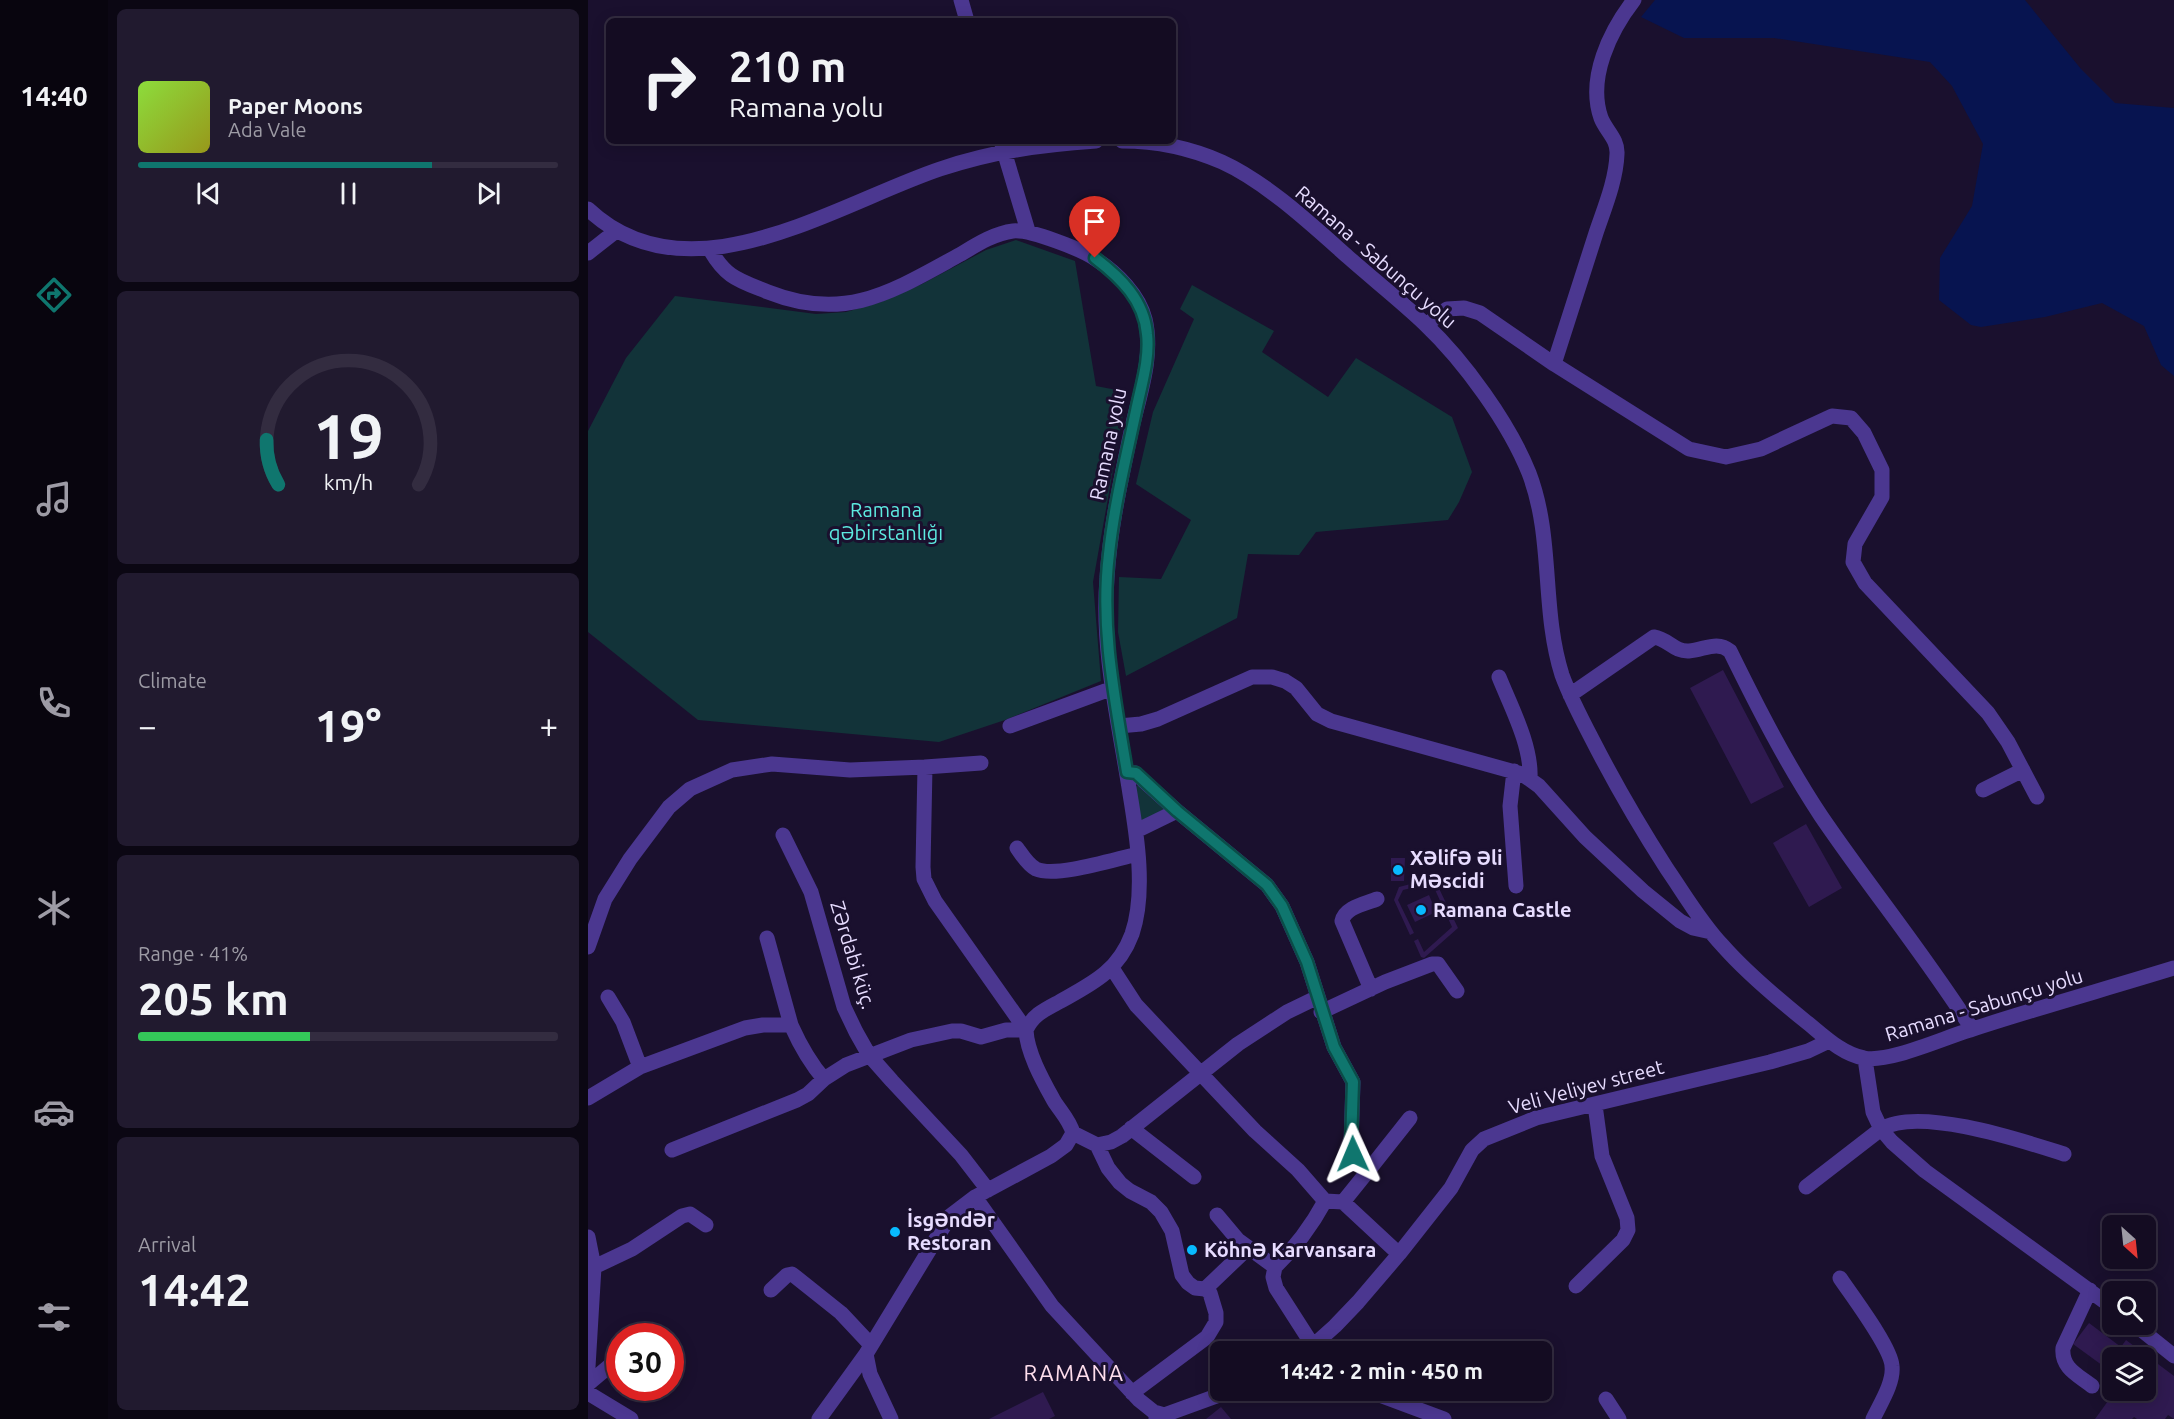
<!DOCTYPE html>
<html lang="en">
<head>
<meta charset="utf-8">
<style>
	body { margin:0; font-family:Ubuntu,sans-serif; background:#211a2f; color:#f1f3f6; height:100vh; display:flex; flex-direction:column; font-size:22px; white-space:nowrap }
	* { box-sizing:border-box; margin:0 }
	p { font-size:20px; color:#9d9ba5 }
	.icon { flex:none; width:33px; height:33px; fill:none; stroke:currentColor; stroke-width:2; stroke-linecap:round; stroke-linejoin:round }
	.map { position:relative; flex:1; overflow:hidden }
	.sheet { display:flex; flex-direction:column; gap:9px; padding:9px; background:#0b0713; width:480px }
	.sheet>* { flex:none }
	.top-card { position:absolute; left:18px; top:18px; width:570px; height:126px; border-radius:9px; box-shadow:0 3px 15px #0003,0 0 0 2px #332c40; background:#140c22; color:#f1f3f6; overflow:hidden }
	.needle { width:39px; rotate:153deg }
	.buttons { position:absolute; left:1514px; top:1215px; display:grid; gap:12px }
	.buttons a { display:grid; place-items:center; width:54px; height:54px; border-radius:9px; background:#140c22; box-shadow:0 3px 15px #0003,0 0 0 2px #332c40; font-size:30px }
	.speed { position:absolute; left:18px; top:1323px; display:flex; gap:12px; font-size:30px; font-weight:700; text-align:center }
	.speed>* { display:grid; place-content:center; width:78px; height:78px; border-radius:50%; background:#140c22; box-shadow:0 3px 15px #0003,0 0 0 2px #332c40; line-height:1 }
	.speed .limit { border:9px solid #d22; background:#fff; color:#111 }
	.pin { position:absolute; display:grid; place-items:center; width:51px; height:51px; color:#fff; margin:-62px -26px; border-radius:50% 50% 50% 0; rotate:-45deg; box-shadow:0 0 6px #0007 }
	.pin .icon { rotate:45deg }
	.me { position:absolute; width:66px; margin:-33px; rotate:359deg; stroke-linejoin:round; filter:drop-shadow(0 0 4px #0008) }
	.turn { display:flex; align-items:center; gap:21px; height:126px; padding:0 24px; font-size:27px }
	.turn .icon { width:78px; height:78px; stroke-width:2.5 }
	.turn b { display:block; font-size:42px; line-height:51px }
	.big { font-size:45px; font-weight:700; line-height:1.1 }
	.sheet .tile { flex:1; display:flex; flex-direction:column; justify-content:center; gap:9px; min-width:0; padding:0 21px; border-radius:9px; background:#211a2f }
	.sheet .dial { align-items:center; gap:0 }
	.dial svg { height:156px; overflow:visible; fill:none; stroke:#332c40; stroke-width:7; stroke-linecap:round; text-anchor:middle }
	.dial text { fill:#f1f3f6; stroke:none }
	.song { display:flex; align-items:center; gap:18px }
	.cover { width:72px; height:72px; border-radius:9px; background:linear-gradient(135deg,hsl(90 70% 55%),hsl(60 70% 35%)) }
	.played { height:6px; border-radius:3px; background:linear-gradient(90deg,#0f766e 70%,#332c40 70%) }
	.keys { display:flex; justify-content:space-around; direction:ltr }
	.heat { display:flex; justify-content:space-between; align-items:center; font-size:33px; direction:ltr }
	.charge { height:9px; border-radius:4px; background:linear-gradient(90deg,#34c759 41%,#332c40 0) }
	.trip { position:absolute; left:622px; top:1341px; width:342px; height:60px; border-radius:9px; background:#140c22; box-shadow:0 3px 15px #0003,0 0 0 2px #332c40; font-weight:700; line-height:60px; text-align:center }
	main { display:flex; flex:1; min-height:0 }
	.tabs { display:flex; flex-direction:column; width:108px; justify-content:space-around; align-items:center; background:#08050e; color:#9d9ba5 }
	.tabs .icon { width:42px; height:42px }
	.tabs .active { color:#0f766e }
	.tabs b { font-size:27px; color:#f1f3f6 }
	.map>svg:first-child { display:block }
</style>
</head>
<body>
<main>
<nav class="tabs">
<b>14:40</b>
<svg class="icon active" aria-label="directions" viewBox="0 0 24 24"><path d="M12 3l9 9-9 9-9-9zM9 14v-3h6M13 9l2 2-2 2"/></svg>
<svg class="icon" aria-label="music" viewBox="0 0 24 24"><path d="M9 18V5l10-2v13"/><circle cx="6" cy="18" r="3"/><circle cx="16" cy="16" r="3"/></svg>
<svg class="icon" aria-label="phone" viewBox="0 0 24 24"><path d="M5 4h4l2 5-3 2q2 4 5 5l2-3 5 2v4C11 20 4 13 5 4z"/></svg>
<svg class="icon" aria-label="climate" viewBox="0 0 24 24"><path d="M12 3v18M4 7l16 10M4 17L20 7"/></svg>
<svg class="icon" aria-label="car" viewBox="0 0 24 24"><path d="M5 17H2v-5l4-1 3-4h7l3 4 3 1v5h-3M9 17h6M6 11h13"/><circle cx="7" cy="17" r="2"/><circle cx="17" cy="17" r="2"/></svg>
<svg class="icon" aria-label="filters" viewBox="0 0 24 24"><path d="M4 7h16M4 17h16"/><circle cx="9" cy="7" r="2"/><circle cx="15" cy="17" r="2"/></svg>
</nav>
<section class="sheet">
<div class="tile">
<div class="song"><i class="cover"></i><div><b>Paper Moons</b><p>Ada Vale</p></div></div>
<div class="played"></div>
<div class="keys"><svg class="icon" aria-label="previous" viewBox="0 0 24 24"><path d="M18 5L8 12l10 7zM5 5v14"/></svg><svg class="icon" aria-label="pause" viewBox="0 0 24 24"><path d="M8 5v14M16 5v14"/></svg><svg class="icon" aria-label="next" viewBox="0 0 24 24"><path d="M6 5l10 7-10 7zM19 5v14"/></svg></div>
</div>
<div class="tile dial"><svg viewBox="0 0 100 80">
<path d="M14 69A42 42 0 1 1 86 69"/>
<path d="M14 69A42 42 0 0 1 8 46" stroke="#0f766e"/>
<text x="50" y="56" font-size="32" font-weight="700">19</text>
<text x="50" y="72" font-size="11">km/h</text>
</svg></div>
<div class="tile"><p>Climate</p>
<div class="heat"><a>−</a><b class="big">19°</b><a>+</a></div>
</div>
<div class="tile"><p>Range · 41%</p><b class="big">205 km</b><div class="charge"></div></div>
<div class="tile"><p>Arrival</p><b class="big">14:42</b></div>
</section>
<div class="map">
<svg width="1586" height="1419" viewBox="0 0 1586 1419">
	<rect width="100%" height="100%" fill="#1a102e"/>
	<!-- green -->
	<path fill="#123339" d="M428 240 487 261 508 386 539 392 505 582 513 681 417 720 351 742 110 720 0 632V431L38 358 87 296 228 314 258 312 293 302 334 284 398 250Z
		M604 285 686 331 674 352 740 397 768 358 864 417 884 472 871 502 860 520 728 532 711 555 660 554 649 618 538 676 530 632 531 577 573 579 603 520 548 484 565 412 606 319 592 309Z
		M553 784 579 810 552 822 547 787Z"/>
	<!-- water -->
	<path fill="#071450" d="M1067 0H1437L1493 69 1527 103 1586 108V376L1573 365 1556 326 1514 303 1457 317 1393 327 1383 325 1351 300 1352 258 1384 206 1395 144 1364 86 1342 62 1186 38H1096L1053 17Z"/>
	<!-- building -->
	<path fill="#2f1a50" d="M1135 670 1196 787 1163 804 1102 688Z
		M1218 824 1254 888 1221 907 1185 843Z
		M803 858H817L816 881H803Z
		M846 878 870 928 836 958 833 957 826 941 830 939 836 952 864 927 844 883 815 890 810 900 826 933 822 935 806 900 811 887Z
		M841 895 848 912 827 922 819 905Z
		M1501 1323 1533 1347 1538 1340 1586 1376V1419L1580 1415 1577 1419H1549L1546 1417 1544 1419H1507L1528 1390H1557V1358H1524V1388L1515 1381 1522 1371 1485 1344Z
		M455 1392 467 1416 461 1419H401Z
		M633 1407 643 1419H618Z"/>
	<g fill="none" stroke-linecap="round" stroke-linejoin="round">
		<!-- minor -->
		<path stroke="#4b3790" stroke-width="15" d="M373 0 379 21
			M413 141 440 231
			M534 141C569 141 602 148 634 162 678 182 724 225 760 257 786 280 813 301 837 324 876 361 921 423 941 473 966 538 953 609 974 675 982 697 993 718 1004 739 1027 784 1052 827 1079 869 1097 895 1113 923 1135 946 1157 971 1190 999 1216 1020 1234 1034 1253 1054 1276 1058 1301 1063 1355 1038 1382 1030 1449 1008 1518 989 1586 968
			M0 209C100 304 248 204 352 169 406 151 452 145 508 141
			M121 248C138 278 150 280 180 292 258 323 305 291 373 254 388 245 407 233 425 231 441 229 496 250 509 260 529 273 551 295 557 319 566 356 551 396 543 432 533 480 522 528 519 578 513 650 531 723 542 794 549 836 558 893 544 934 530 972 503 984 471 1002 456 1010 445 1015 438 1030
			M0 253 28 231
			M838 325 859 309 876 308 892 313 966 364 1101 449 1138 457 1173 449 1244 416 1263 418 1276 433 1294 470V497L1267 544 1265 562 1277 583 1400 713 1420 742 1449 797
			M966 364C980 320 994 277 1008 233 1016 209 1028 181 1029 154 1030 139 1018 131 1013 118 999 78 1022 31 1046 0
			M911 677C923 707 944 746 942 779
			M982 695 1066 637C1080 639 1086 652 1101 651 1116 650 1129 640 1142 651 1170 708 1198 763 1233 816 1282 888 1337 955 1384 1029
			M422 726 525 688
			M531 726 553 724 570 719 664 677H684L697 681 708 688 729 714 743 721 934 774 951 786 997 837 1055 891 1092 921 1105 928 1123 932
			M393 763 337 767 335 867 336 879 347 901 438 1030C439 1053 455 1081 466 1101 473 1112 482 1121 485 1133
			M926 771 922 806 928 886
			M539 772 547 773 589 811 679 885 694 906 719 962 746 1047 765 1082 763 1144 765 1154 780 1171 755 1202 811 1254
			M1395 790 1435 770
			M548 831 589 811
			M195 835 223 892 256 1007 268 1032 281 1055 304 1081 373 1155 400 1190
			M429 848C434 855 440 865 448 869 468 878 527 859 550 854
			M179 938 203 1025
			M0 947 17 899 42 859 81 807 102 789 144 770 184 764 262 770 337 767
			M524 968 548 1005 667 1131 710 1170 737 1201 755 1202
			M783 989 754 921C757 907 777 904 789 899
			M20 997 35 1022 52 1067
			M733 1012 797 982 844 964H850L869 991
			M1277 1059 1285 1112 1293 1129 1304 1142 1337 1171 1524 1307
			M0 1098 52 1067 157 1028 175 1025H203C212 1045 221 1062 236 1079
			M543 1128 606 1177
			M485 1133 509 1145 520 1168 532 1183 542 1191 563 1202 573 1212 584 1231 594 1275 600 1283 607 1288 617 1289 622 1293 628 1313V1322L619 1337 544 1393
			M509 1145 523 1142 534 1136 650 1044 699 1012 730 997
			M84 1150 209 1100 220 1094 236 1079 258 1065 323 1040 364 1031H373L393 1037 418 1030H438
			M780 1171 822 1118
			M1218 1187 1293 1129C1331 1106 1435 1141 1476 1154
			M387 1197 464 1306 551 1400 566 1412 576 1415
			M629 1215 650 1240 687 1267 685 1277 688 1288 729 1352
			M0 1237 6 1267 0 1367
			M6 1267 44 1249 94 1216 102 1214 118 1225
			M687 1267C707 1248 724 1225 737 1201
			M1252 1278C1264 1296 1303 1347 1304 1366 1306 1383 1292 1404 1285 1419
			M988 1286 1035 1240 1040 1230 1039 1218 1014 1156 1007 1105
			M617 1289 660 1248
			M183 1290 199 1275 204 1274 253 1313 283 1345
			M1502 1290 1475 1348C1473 1368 1490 1375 1504 1386
			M1546 1324 1586 1356
			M718 1352 747 1326 770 1302 811 1254 863 1188 884 1150 896 1139 948 1118 1182 1062 1220 1051 1241 1041
			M278 1354 282 1374 303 1419
			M0 1384 32 1357
			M778 1390 856 1419
			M0 1393 43 1419
			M1018 1399 1031 1419
			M568 1418 645 1390
			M231 1419 278 1354 362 1216 387 1197 463 1156 478 1145 485 1133"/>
	</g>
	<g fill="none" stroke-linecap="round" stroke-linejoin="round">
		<!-- route casing -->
		<g stroke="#0a4d48" stroke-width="15">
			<path id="route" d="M507 258C533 278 556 300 559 334 562 359 553 386 548 411 538 458 526 506 521 554 512 628 527 699 539 772L548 773 589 811 679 885 694 906 719 962 746 1047 765 1082 763 1144 765 1154"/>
		</g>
		<!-- route -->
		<use href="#route" stroke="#0f766e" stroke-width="10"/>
	</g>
	<!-- markers -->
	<g fill="#08baff" stroke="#1a102e" stroke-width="2">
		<circle cx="810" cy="870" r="6"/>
		<circle cx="833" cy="910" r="6"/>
		<circle cx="307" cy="1232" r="6"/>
		<circle cx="604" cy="1250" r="6"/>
	</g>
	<g text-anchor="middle" stroke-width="6" stroke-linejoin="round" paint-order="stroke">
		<!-- street labels -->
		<g font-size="20" fill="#e7dcff" stroke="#1a102e">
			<text transform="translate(788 257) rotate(41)" y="7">Ramana - Sabunçu yolu</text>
			<text transform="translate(520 444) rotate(-78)" y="7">Ramana yolu</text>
			<text transform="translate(265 955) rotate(73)" y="7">Zərdabi küç.</text>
			<text transform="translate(1396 1005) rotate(-17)" y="7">Ramana - Sabunçu yolu</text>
			<text transform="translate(998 1087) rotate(-15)" y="7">Veli Veliyev street</text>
		</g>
		<!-- park labels -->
		<g font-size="20" fill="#5deae0" stroke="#1a102e">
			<text x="298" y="517">Ramana<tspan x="298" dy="23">qəbirstanlığı</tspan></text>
		</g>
		<!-- poi labels -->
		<g font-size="20" font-weight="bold" fill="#e7dcff" stroke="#1a102e" text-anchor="start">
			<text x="822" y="865">Xəlifə Əli<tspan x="822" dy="23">Məscidi</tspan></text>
			<text x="845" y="917">Ramana Castle</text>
			<text x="319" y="1227">İsgəndər<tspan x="319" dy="23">Restoran</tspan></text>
			<text x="616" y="1257">Köhnə Karvansara</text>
		</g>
		<!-- quarter labels -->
		<g font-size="22" letter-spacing="1.5" fill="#ffdeed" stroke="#1a102e">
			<text x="486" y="1381">RAMANA</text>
		</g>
	</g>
</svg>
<div class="buttons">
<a><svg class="needle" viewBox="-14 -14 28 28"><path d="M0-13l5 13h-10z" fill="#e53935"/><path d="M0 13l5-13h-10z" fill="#9d9ba5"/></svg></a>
<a><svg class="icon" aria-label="search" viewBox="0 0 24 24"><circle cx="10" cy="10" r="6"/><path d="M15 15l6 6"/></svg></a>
<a><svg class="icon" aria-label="layers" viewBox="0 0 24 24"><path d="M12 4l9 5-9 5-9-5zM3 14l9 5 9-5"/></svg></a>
</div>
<div class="speed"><div class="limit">30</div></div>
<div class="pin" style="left:507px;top:258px;background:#d93025"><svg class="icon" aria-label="arrive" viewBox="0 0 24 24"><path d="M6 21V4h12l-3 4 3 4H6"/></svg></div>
<svg class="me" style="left:765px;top:1154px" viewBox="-20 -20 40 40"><path d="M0-17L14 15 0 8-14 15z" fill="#0f766e" stroke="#fff" stroke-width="4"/></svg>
<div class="trip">14:42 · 2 min · 450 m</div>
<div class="top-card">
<div class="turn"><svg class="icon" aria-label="right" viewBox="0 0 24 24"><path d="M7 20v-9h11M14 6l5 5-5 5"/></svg><div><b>210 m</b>Ramana yolu</div></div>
</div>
</div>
</main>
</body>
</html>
